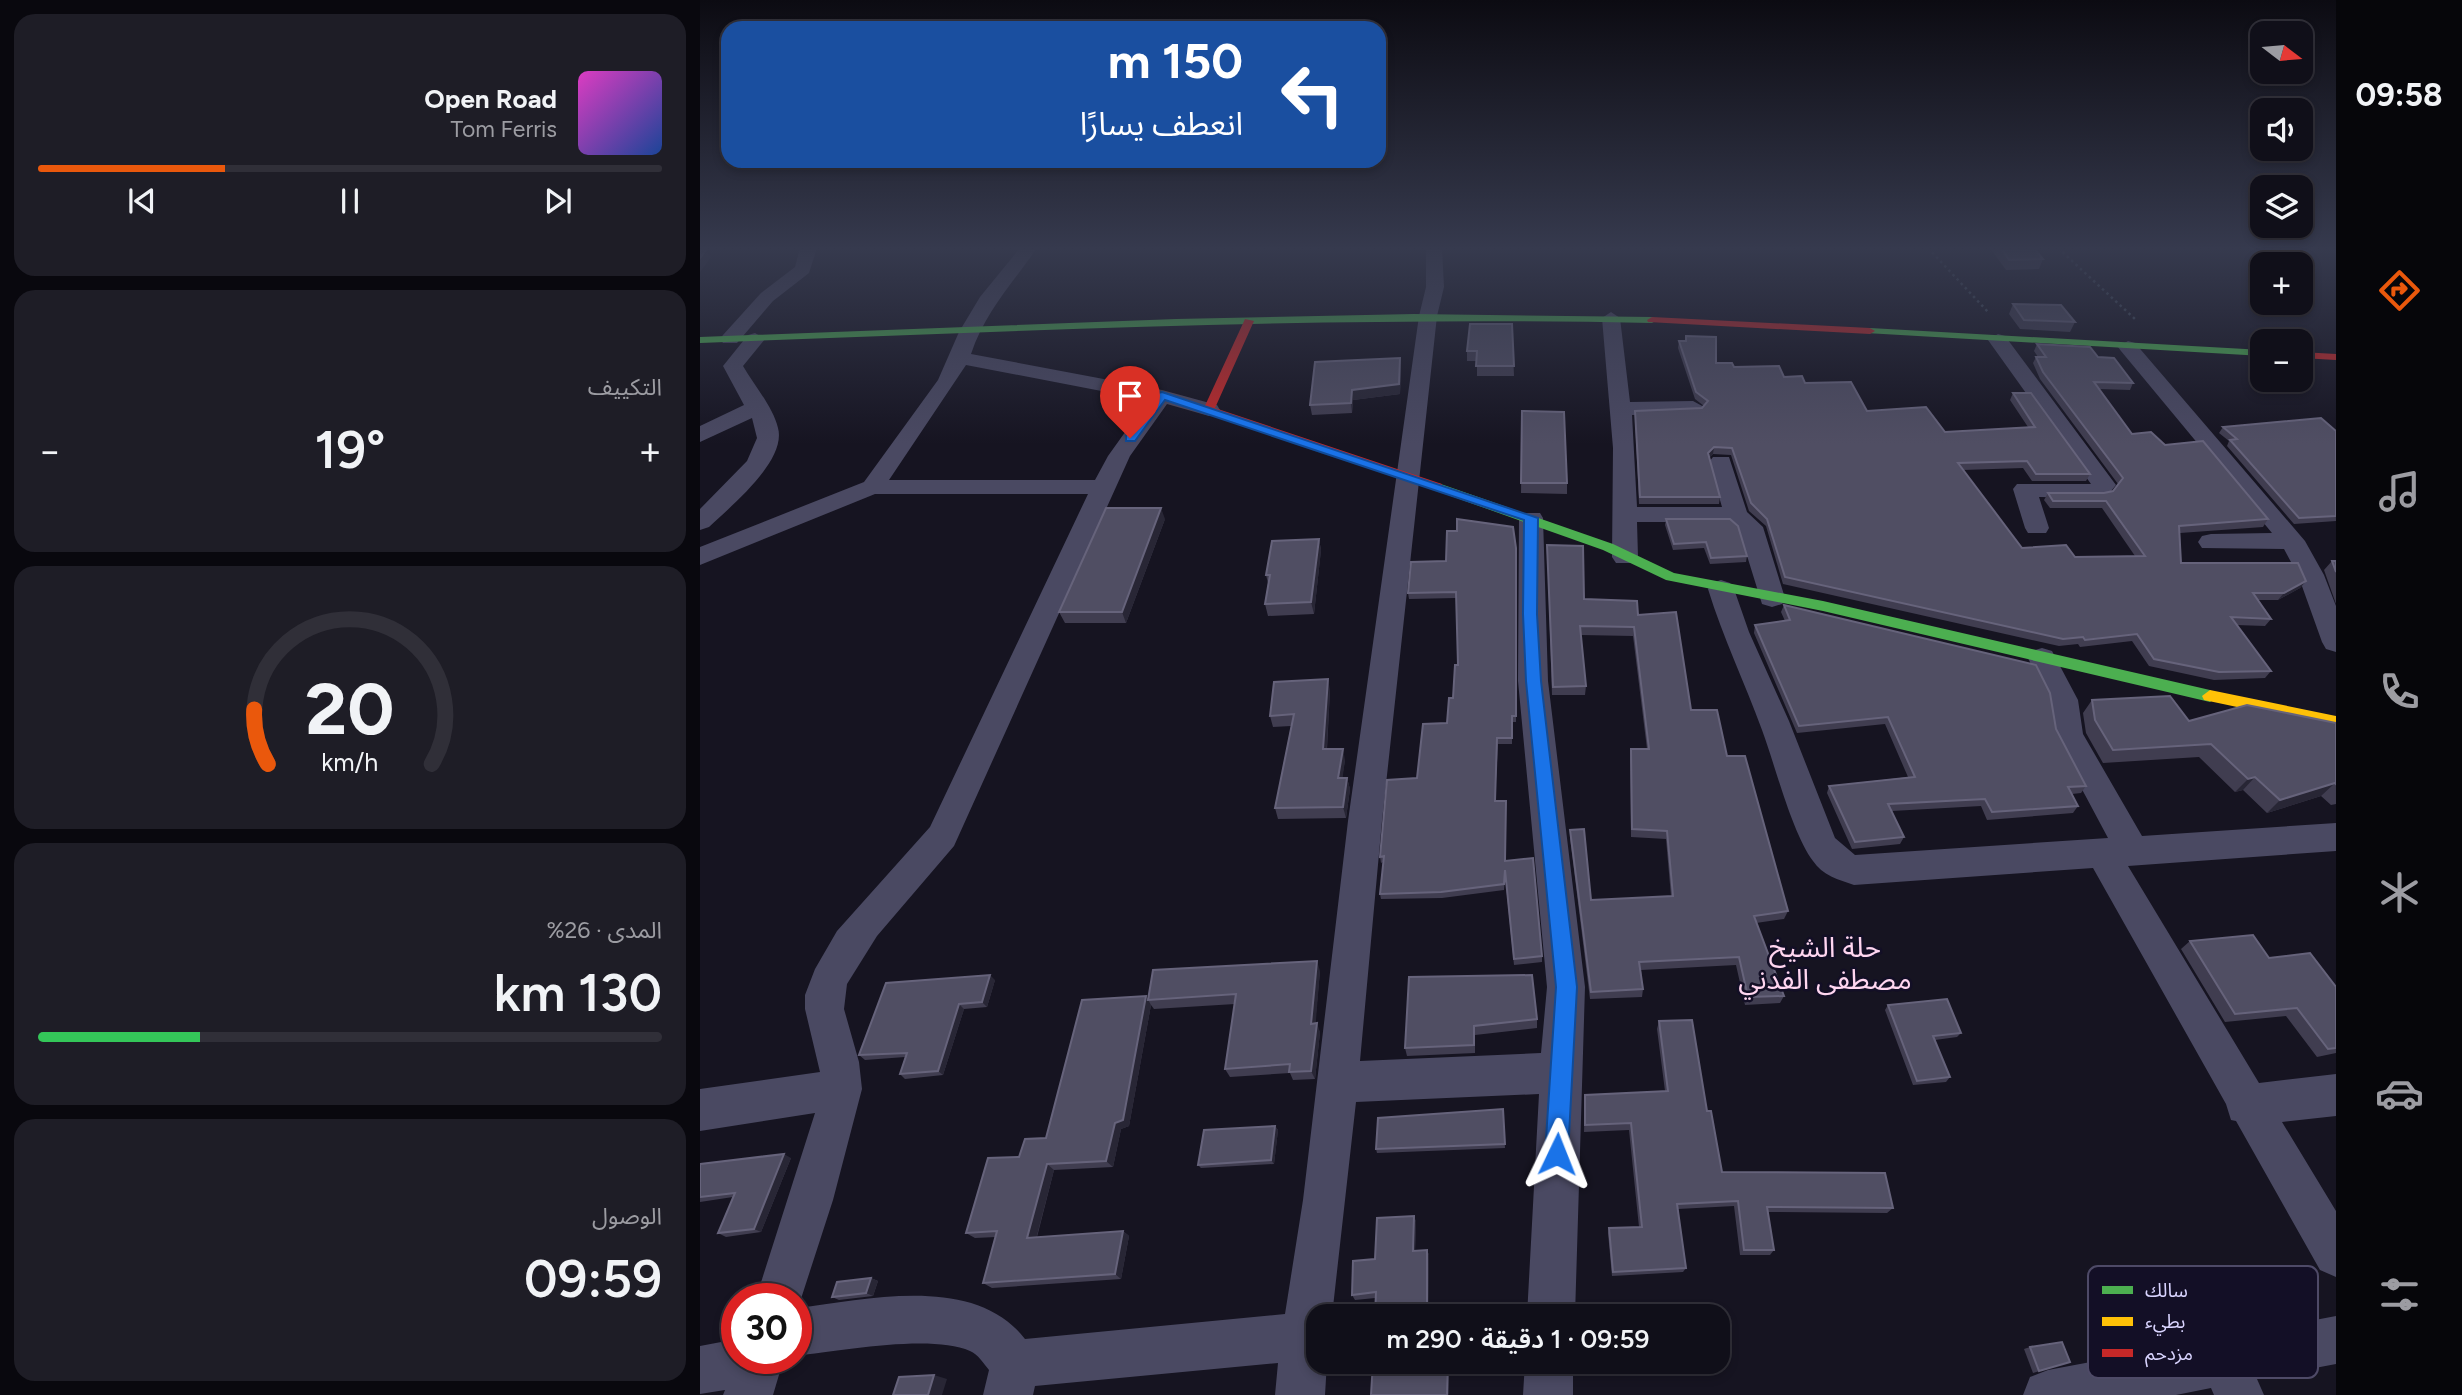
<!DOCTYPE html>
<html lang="ar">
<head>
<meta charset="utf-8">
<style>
	body { margin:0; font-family:Figtree,"Noto Sans Arabic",sans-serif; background:#1e1d26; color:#f1f3f6; direction:rtl; height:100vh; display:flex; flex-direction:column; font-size:26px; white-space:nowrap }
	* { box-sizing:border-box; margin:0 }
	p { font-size:23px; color:#9c9ca2 }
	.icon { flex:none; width:38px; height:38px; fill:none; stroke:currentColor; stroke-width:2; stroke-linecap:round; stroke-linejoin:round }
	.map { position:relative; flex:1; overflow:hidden; direction:ltr }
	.details { display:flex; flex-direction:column; gap:14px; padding:14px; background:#09080e; width:700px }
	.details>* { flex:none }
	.guide { position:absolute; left:21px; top:21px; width:665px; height:147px; border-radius:21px; box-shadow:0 4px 10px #0003,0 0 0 2px #302f38; direction:rtl; background:#1a4fa0; color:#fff; overflow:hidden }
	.needle { width:46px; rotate:106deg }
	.controls { position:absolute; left:1550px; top:21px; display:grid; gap:14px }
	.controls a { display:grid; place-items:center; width:63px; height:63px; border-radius:14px; background:#100f19; box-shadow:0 4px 10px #0003,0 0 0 2px #302f38; font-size:35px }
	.speed { position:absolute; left:21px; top:1283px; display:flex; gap:14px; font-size:35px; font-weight:700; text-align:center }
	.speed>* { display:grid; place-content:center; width:91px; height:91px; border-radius:50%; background:#100f19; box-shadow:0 4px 10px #0003,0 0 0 2px #302f38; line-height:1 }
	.speed .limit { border:10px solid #d22; background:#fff; color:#111 }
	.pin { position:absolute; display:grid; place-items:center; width:60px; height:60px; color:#fff; margin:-72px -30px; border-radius:50% 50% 50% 0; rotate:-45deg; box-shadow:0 0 7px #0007 }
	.pin .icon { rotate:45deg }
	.me { position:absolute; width:77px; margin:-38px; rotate:2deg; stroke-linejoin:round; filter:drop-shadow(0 0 5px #0008) }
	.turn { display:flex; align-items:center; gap:24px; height:147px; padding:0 28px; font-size:32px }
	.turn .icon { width:91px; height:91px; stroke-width:2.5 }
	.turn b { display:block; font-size:49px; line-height:60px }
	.big { font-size:52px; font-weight:600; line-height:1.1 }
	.details .tile { flex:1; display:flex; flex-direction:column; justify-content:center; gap:10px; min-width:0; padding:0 24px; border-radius:21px; background:#1e1d26 }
	.details .dial { align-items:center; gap:0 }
	.dial svg { height:182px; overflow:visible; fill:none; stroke:#302f38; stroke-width:7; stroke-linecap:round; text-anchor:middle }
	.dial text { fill:#f1f3f6; stroke:none }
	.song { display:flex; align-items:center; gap:21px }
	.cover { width:84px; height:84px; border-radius:10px; background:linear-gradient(135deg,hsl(310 70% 55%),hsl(220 70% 35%)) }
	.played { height:7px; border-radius:4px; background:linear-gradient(90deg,#ea580c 30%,#302f38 30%) }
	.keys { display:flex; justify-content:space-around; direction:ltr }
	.heat { display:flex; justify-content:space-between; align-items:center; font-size:38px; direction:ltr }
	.charge { height:10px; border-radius:5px; background:linear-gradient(90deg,#34c759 26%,#302f38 0) }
	.trip { position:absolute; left:606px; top:1304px; width:424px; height:70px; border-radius:21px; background:#100f19; box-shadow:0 4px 10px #0003,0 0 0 2px #302f38; font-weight:600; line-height:70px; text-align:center; direction:rtl }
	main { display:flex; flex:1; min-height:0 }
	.tabs { display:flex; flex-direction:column; width:126px; justify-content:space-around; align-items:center; background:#06060a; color:#9c9ca2 }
	.tabs .icon { width:49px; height:49px }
	.tabs .current { color:#ea580c }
	.tabs b { font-size:32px; color:#f1f3f6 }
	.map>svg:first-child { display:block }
</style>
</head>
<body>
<main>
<nav class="tabs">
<b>09:58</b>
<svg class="icon current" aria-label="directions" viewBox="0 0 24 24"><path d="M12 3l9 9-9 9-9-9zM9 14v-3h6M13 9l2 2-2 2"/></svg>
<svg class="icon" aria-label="music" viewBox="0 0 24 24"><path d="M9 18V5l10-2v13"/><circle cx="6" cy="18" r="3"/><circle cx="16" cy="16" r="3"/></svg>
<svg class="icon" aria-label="phone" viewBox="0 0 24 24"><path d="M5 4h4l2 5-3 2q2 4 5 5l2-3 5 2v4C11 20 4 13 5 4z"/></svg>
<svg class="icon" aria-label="climate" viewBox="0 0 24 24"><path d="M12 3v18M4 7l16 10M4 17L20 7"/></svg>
<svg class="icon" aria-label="car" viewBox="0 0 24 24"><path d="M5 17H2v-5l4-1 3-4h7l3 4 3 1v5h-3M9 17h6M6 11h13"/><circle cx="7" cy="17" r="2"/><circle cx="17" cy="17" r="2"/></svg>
<svg class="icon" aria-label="filters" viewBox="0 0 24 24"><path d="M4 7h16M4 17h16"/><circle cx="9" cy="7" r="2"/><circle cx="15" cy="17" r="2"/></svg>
</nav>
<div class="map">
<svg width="1636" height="1395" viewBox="0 0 1636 1395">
	<rect width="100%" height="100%" fill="#161421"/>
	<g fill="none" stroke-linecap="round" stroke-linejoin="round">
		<!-- path -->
		<path stroke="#44505f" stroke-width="2.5" stroke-dasharray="2.5 3.5" stroke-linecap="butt" d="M1228 248 1289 313
			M1358 248 1435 319
			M1633 248 1636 250"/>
		<!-- street -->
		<path fill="#4a4962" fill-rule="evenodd" d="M100 248H117L109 273 73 301 37 343H23L20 339 23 335 61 293 95 267Z
			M320 248H337C312 284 285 312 271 354L462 390 517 405 520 410 509 416 467 404 430 456 254 846 177 936 147 984 144 1009 159 1062 162 1089 133 1200 98 1308C169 1299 275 1274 325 1339L585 1314 603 1200 648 821 719 316 726 287V248H742L744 287 737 316 682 821 660 1061 841 1053 847 987 818 681 819 518 822 513H840L843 518 848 681 885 987 875 1316H827L839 1094 656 1102 632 1316H618V1362H627L625 1395H575L578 1363 335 1386 333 1395H283L289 1370C284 1364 278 1354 270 1351 231 1334 140 1351 96 1356V1298H56L115 1113 0 1131V1089L120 1072 105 1009V995L115 969 137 931 230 827 388 494H175L0 565V547L164 482 238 380 259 332 280 297ZM266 365 448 400 408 456 395 480H189Z
			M911 312 920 318 930 402 993 401 1004 407 993 413 932 415 937 507H1022L1009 462 1013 457H1029L1047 512 1063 527 1085 598 1082 604 1072 607 1062 604 1039 530 1030 522H937L938 557 934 563H916L912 557 913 448 902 318Z
			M55 333 65 339 43 366C54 385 73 407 78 428 87 461 30 507 9 527L0 530V509L47 461 57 438 52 418 0 442V426L44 405 23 366 48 335Z
			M1298 334 1305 336 1416 485 1407 496 1399 498 1339 497 1349 528 1346 533H1328L1325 528 1313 489 1317 484H1391L1288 340Z
			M1428 341 1435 343 1605 541 1624 575 1636 606V652L1626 649 1622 642 1598 575 1584 549 1502 548 1498 542 1502 536 1511 534 1572 533 1421 351 1418 347Z
			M1021 580 1030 583 1034 589 1049 632 1089 721 1135 838 1155 855 1408 838 1353 735 1348 700 1328 658 1332 651 1342 648 1352 651 1378 700 1383 734 1442 836 1636 823V851L1428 866 1559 1083 1636 1074V1116L1582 1122 1636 1211V1277L1620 1270 1536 1121 1531 1120 1526 1104 1393 868 1154 885C1139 880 1122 875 1113 861 1092 833 1075 765 1062 730 1045 683 1023 638 1008 589L1012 583Z
			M1636 1316V1364L1557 1379 1564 1395H1514L1511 1388 1476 1395H1323L1330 1377 1348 1370Z
			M37 1339V1358H84L73 1395H23L25 1390 0 1394V1346Z
			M825 1362H873V1395H823Z"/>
		<!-- fast -->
		<path fill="#4caf50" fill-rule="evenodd" d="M714 314 952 317 957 320 952 323C634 316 317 331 0 343V337L476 319Z
			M1170 328 1563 350V356L1166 333V329Z
			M738 483 913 544 974 573 1123 601 1510 690 1518 696 1510 702 1123 611 966 580 903 550 734 490V484Z"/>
		<!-- slow -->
		<path fill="#ffc107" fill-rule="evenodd" d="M1510 690 1636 716V728L1504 700 1502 696Z"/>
		<!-- jam -->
		<path fill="#c62828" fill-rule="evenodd" d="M952 317 1170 328 1175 331 1170 334 948 322 947 320Z
			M545 319 554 321 515 408 742 484V490H734L505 412 503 410Z
			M1601 352 1636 354V360L1601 358Z"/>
	</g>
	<!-- wall -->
	<path fill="#403d50" d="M1290 248H1334L1343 259 1339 269 1306 270Z
		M1313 304 1375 322 1370 332 1320 329 1309 314Z
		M812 324 814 376H777V361H767V351Z
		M986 336 1016 363 1084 377 1105 383 1167 411 1245 432 1328 427 1310 400 1313 393 1390 474 1386 481H1332L1323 468 1263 470 1322 548 1375 557 1435 556 1402 508H1350L1344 500 1348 493H1404L1413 491 1418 484 1340 379 1333 363 1336 357H1338L1334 351 1337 344 1398 357 1433 383 1430 390 1399 389 1432 434 1465 445 1568 519 1563 527 1480 533 1481 563 1606 581 1600 588 1578 600H1558L1571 619 1565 626 1536 625 1571 671 1565 678 1514 680 1449 666 1432 641 1380 647 1378 644 1359 646 1083 584 1066 526 1049 511 1031 455 1013 454 1009 458 1020 497 1019 504H939L935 418V411L1002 408 1004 406 995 399 978 348 979 341H985Z
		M701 368 700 394 653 400 652 413 612 415 610 405Z
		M822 411 867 483V494L821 493Z
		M1523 427 1636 431V521L1594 524 1527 446 1529 441 1519 433Z
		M465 519 426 623H365L359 612Z
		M966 519 1047 556 1046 562 1010 564 1004 548 973 550 965 525Z
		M619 539 621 550 614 614 568 616 565 604 568 583 566 575Z
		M847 545 884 599 938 615 991 710 1027 756 1088 911 1084 919 1056 923 1084 996 1080 1003 1045 1005 1036 965 941 970 943 989 942 997 890 999 870 838V830L891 900 971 896 966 839 931 837 930 758 931 749H947L933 636 881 635 886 686 885 695H852Z
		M816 548V722H812V744H798L795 801 805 861 842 956V962L814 965 805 876 804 890 742 898 681 899 680 894 683 862 681 863 680 857 717 778 747 723 753 698 758 665 756 598 709 599 708 593 746 561Z
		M1632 561H1636V604L1624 570Z
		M1084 605 1356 729 1386 786 1381 793 1372 794 1378 806 1373 813 1287 820 1281 806 1192 811 1204 837 1200 844 1152 849 1127 793 1129 786 1208 777 1185 724 1097 733 1054 633 1055 625 1085 621 1081 612Z
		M630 690 627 749 645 760 642 778H647L650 789 646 818 578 819 575 808 591 726 573 727 570 716Z
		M1392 700 1489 721 1636 723V804L1631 805 1621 796 1567 813 1543 790 1535 792 1499 757 1403 763 1386 733 1383 713Z
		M1490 941 1569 958 1636 987V1053L1617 1057 1586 1016 1525 1022 1481 949Z
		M620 971 615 1024 620 1032 615 1079 593 1080 590 1073 530 1077 525 1069 535 1004 454 1009 451 1005 429 1126 421 1129 413 1167 354 1170 337 1237 423 1231 429 1236 421 1279 292 1288 283 1283 296 1237 275 1238 266 1233 319 1157 346 1138 446 996 448 999Z
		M709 977 837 1019V1028L775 1035V1053L707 1056 705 1048Z
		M295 980 287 1007 264 1009 243 1075 205 1079 200 1074 205 1057 165 1060 159 1055Z
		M1188 1005 1261 1033 1257 1037 1235 1040 1250 1077 1246 1082 1213 1085 1185 1010Z
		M959 1021 1007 1111 1022 1172 1193 1208 1187 1213 1068 1212 1074 1250 1070 1255H1040L1034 1206 978 1209 986 1268 983 1272 912 1276 908 1233 909 1228 939 1227 929 1130 884 1132 885 1095 965 1091 957 1029Z
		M803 1109 805 1148 677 1153 676 1149Z
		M575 1126 578 1130 574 1164 501 1168 498 1165Z
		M91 1158 61 1232 26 1237 18 1233 33 1197 0 1202V1164Z
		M714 1216 716 1222 715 1250H727L729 1255 728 1316H675V1298L655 1300 652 1295 675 1259Z
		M171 1278 178 1281 173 1296 139 1300 132 1297Z
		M1330 1347 1370 1362 1333 1373 1324 1349Z"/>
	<!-- shaded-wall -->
	<path fill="#282635" d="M6 250 11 257 0 272V258Z
		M700 358 701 368 700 394 653 400 652 413 651 403 652 390Z
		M1014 447 1013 454 1007 460 1008 453Z
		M461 508 465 519 426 623 422 612Z
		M619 539 621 550 614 614 611 602Z
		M1606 581 1600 588 1578 600 1584 593Z
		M628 679 630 690 626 760 623 749Z
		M643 749 645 760 641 790 638 778Z
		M1555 777 1543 790 1535 792 1548 779Z
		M647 778 650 789 646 818 643 807Z
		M1635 783 1621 796 1567 813 1580 800Z
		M617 961 620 971 615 1032 611 1024Z
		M290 975 295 980 287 1007 282 1002Z
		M446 996 451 1005 429 1126 421 1129 413 1167 406 1161Z
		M259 1004 264 1009 243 1075 238 1071Z
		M617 1023 620 1032 615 1079 611 1071Z
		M575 1126 578 1130 574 1164 571 1160Z
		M84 1154 91 1158 61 1232 54 1229Z
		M347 1164 354 1170 335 1243 327 1238Z
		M714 1216 716 1222 715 1256 713 1251Z
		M423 1231 429 1236 421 1279 415 1274Z
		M727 1250 729 1255 728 1316H727Z
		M171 1278 178 1281 173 1296 166 1293Z
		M748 1362H749V1395H747Z
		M234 1375 247 1379 242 1395H228Z"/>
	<!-- building -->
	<path fill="#504e63" stroke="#66637b" stroke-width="2" d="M1301 248H1334L1343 259 1309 260Z
		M0 250H6L0 258Z
		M1313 304 1361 305 1375 322 1324 320Z
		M770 324H812L814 366H776L777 351H767Z
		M986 336 1016 337V363H1032L1034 367 1079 366 1084 377 1102 376 1105 383 1151 382 1167 411 1226 407 1245 432 1335 427 1313 393H1331L1390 474H1336L1327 461 1258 463 1322 548 1366 545 1375 557 1445 556 1406 501H1353L1348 493H1404L1413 491 1423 478 1343 372 1336 357H1346L1337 344 1390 347 1398 357 1414 358 1433 383 1394 382 1432 434 1451 432 1465 445 1503 441 1568 519 1479 526 1481 563H1598L1606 581 1584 593H1553L1571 619 1531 617 1571 671 1519 672 1454 659 1437 634 1385 640 1383 637 1363 639 1085 577 1067 519 1051 503 1032 448 1014 447 1008 453 1020 497H940L935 411 1002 408 1008 401 996 392 979 341H986Z
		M700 358 699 384 652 390 651 403 610 405 615 362Z
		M822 411 864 412 867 483H821Z
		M1621 418 1636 431V516L1599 518 1530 440 1537 439 1523 427Z
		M406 508H461L422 612H359Z
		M757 519 813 527 816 548V716H812V738H797L795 801H806L805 861 833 858 842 956 814 959 805 870 804 884 741 892 680 894 684 856 680 857 687 780 717 778 723 724 747 723 749 698H753L755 665H758L756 592 708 593 711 562 746 561 747 531H757Z
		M966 519H1030L1038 526 1047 556 1011 558 1006 542 974 544Z
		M619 539 611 602 565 604 570 575H566L572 541Z
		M847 545 883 546 884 599 937 601 938 615 976 612 991 710H1017L1027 756H1045L1088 911 1054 916 1084 996 1048 997 1039 957 939 962 943 989 891 992 870 830 884 829 891 900 973 896 967 831 932 829 931 749H949L934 627 880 626 886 686 853 687Z
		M1632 561H1636V572Z
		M1084 605 1336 665 1350 693 1356 729 1386 786 1368 787 1378 806 1292 812 1285 799 1188 804 1204 837 1155 842 1129 786 1215 777 1188 717 1099 726 1055 625 1090 620Z
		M628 679 623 749H643L638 778H647L643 807 575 808 594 714 570 716 574 682Z
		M1470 696 1489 721 1547 705 1636 723V784L1635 783 1580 800 1555 777 1548 779 1511 744 1413 750 1395 720 1392 700Z
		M1553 935 1569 958 1610 953 1636 987V1048L1628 1049 1597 1008 1535 1014 1490 941Z
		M617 961 611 1024 617 1023 611 1071 589 1072 590 1064 525 1069 536 994 448 1000 453 970Z
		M290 975 282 1002 259 1004 238 1071 200 1074 207 1053 159 1055 186 983Z
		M832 975 837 1019 774 1026V1045L705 1048 709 977Z
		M446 996 423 1120 415 1123 406 1161 347 1164 327 1238 423 1231 415 1274 283 1283 297 1231 266 1233 288 1158 319 1157 325 1139 346 1138 382 1000Z
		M1247 999 1261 1033 1233 1036 1250 1077 1217 1081 1188 1005Z
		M992 1020 1007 1111H1011L1022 1172 1185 1173 1193 1208 1067 1207 1074 1250H1044L1038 1201 977 1204 986 1268 913 1272 909 1228 942 1227 931 1123 885 1125V1095L968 1091 959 1021Z
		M803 1109 805 1144 676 1149 678 1118Z
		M575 1126 571 1160 498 1165 504 1130Z
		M84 1154 54 1229 18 1233 35 1193 0 1197V1164Z
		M714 1216 713 1251 727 1250V1316H675L676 1292 652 1295 653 1261 675 1259 677 1218Z
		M171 1278 166 1293 132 1297 137 1282Z
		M1362 1342 1370 1362 1339 1371 1330 1347Z
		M673 1362H748L747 1395H671Z
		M234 1375 228 1395H193L199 1377Z"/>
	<!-- sky -->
	<linearGradient id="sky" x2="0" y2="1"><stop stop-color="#0c0b12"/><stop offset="0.56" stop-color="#363a4e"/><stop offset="1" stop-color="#363a4e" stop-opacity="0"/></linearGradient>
	<rect width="1636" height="444" fill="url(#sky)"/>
	<!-- route -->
	<path fill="#1a73e8" stroke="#114b97" stroke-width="2" d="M462 392 838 518 837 614 841 681 877 987 868 1154 865 1162 857 1165 849 1162 845 1154 856 987 826 681 823 614 824 520 465 400 435 441H426V436L458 393Z"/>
	<g text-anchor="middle" stroke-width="5" stroke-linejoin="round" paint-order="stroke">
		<!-- near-quarter labels -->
		<g font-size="28" fill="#ffd6f0" stroke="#130f26">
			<text x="1125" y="957">حلة الشيخ<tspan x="1125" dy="32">مصطفى الفدني</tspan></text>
		</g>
	</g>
	<!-- legend -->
	<rect x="1388" y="1266" width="230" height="112" rx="10" fill="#130f26" stroke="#4e4a67" stroke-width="2"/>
	<rect x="1402" y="1286" width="31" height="8" fill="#4caf50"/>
	<rect x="1402" y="1317" width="31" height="9" fill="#ffc107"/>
	<rect x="1402" y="1349" width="31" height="8" fill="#c62828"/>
	<g font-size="19" fill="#d9d4ff">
		<text x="1445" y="1297">سالك</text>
		<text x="1445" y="1328">بطيء</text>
		<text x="1445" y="1360">مزدحم</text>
	</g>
</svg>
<div class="controls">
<a><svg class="needle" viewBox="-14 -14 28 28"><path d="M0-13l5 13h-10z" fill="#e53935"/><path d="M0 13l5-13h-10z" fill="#9c9ca2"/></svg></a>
<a><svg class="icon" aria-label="sound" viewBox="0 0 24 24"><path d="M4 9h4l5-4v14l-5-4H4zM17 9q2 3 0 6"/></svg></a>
<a><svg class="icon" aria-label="layers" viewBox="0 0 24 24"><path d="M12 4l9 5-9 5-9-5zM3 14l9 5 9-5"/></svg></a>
<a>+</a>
<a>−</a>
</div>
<div class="speed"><div class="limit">30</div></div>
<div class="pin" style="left:430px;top:438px;background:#d93025"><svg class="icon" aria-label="arrive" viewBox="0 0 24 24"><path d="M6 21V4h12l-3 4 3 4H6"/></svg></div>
<svg class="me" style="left:857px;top:1154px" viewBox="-20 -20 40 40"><path d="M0-17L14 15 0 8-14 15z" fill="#1a73e8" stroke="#fff" stroke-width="4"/></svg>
<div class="trip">09:59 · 1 دقيقة · 290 m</div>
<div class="guide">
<div class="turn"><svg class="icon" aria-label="left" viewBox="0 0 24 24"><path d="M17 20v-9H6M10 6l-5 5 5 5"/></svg><div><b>150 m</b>انعطف يسارًا</div></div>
</div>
</div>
<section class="details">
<div class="tile">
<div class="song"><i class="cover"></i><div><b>Open Road</b><p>Tom Ferris</p></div></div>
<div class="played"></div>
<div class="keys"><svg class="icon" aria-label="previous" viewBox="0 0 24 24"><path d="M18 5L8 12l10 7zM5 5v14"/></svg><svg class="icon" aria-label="pause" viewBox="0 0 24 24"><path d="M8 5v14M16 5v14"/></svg><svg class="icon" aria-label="next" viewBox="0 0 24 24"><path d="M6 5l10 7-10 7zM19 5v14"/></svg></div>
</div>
<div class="tile"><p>التكييف</p>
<div class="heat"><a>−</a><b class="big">19°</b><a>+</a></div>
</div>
<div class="tile dial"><svg viewBox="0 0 100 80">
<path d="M14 69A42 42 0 1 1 86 69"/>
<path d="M14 69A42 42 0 0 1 8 45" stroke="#ea580c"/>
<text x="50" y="56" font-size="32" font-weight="700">20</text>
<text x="50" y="72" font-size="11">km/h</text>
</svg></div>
<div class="tile"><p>المدى · 26%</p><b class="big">130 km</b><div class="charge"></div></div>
<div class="tile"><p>الوصول</p><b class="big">09:59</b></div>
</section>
</main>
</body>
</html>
